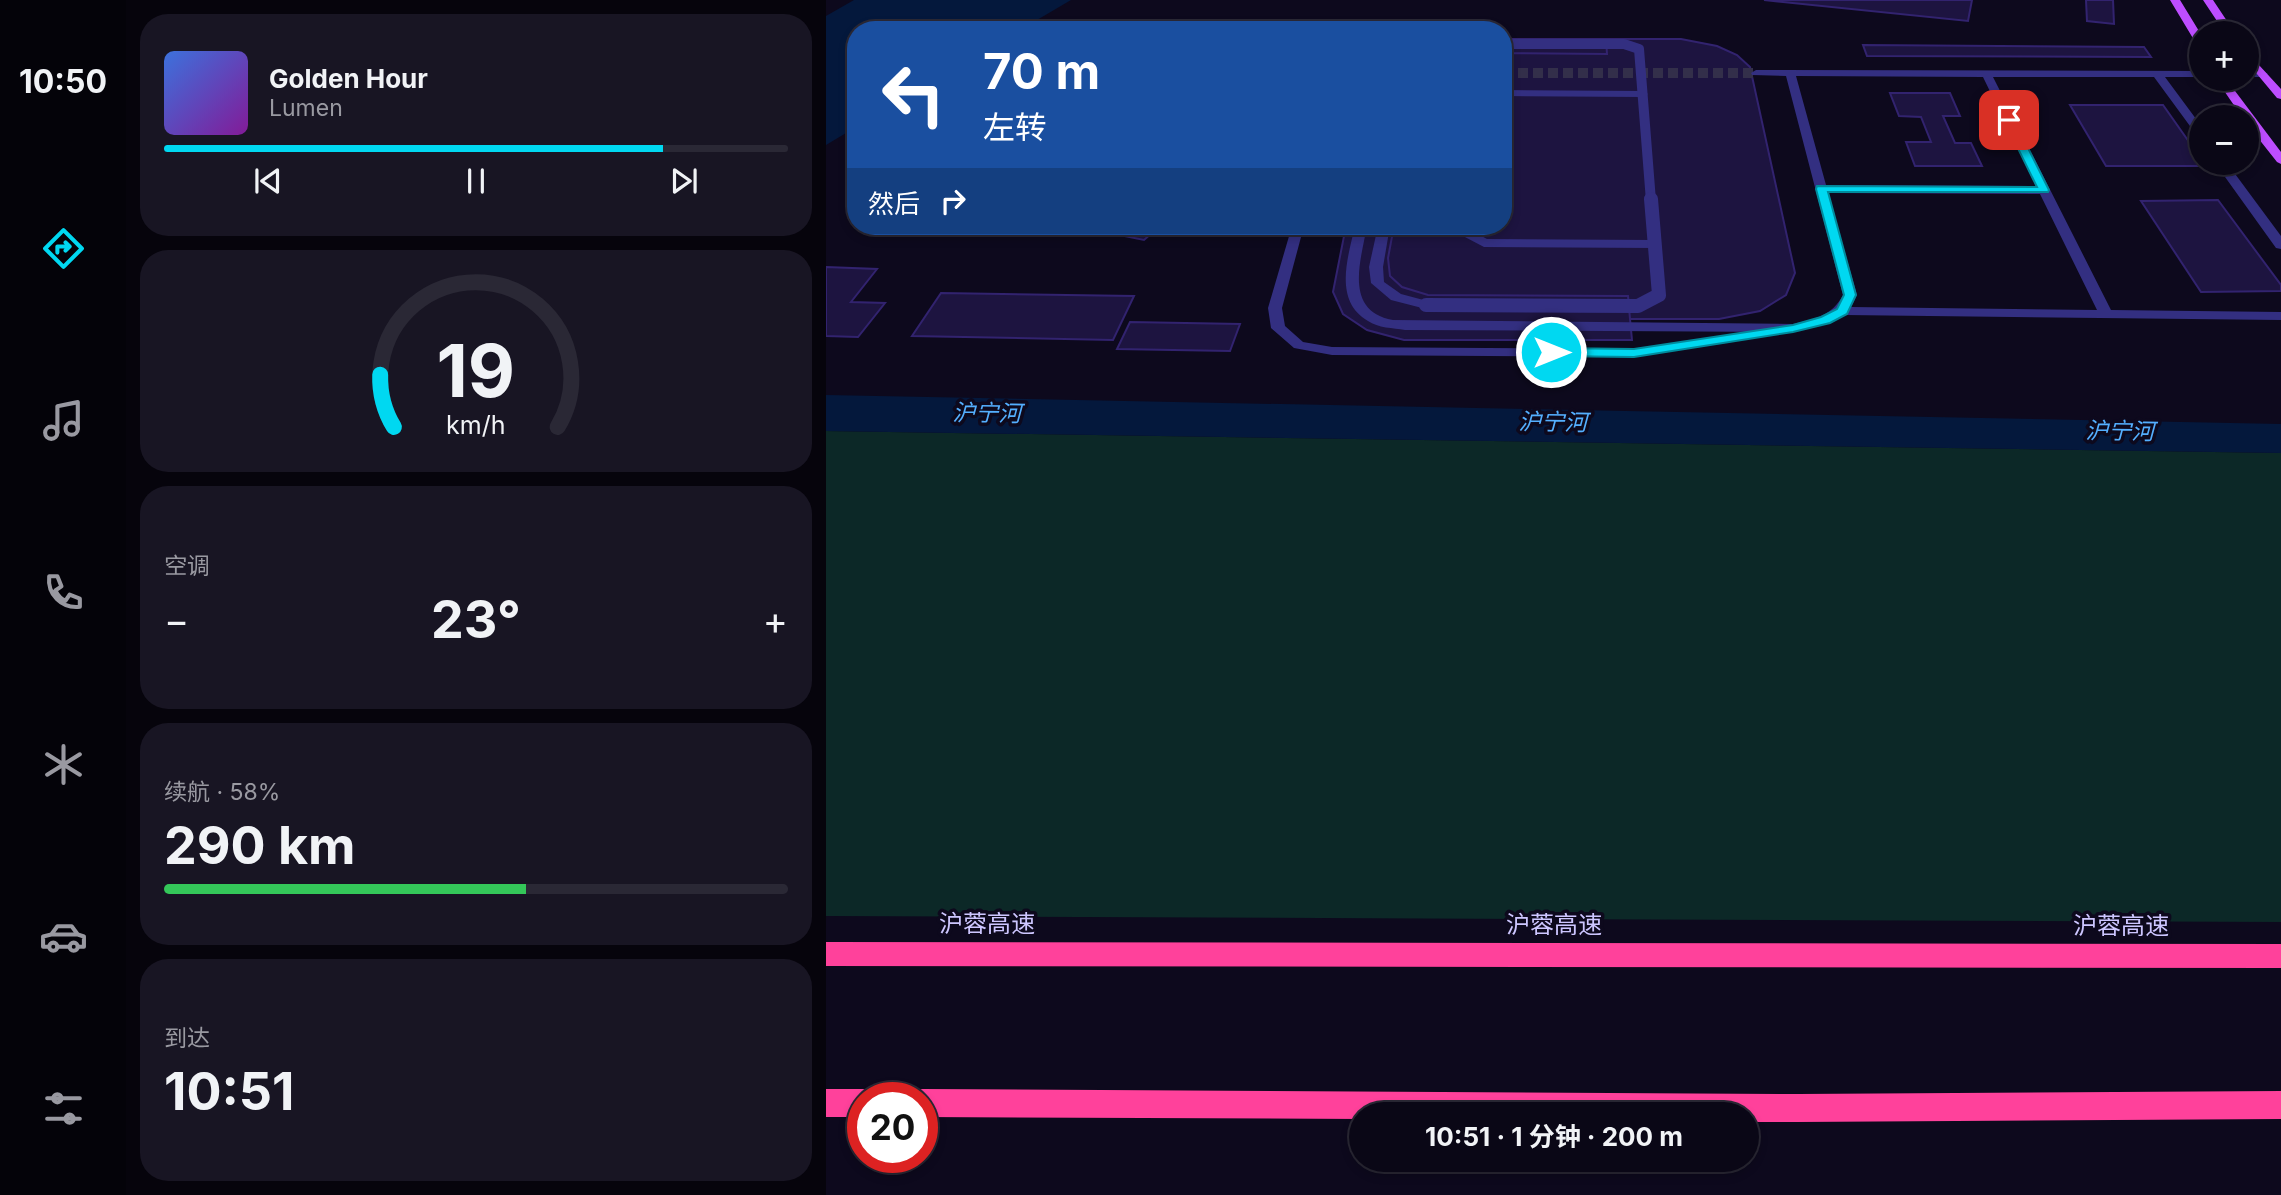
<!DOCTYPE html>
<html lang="zh">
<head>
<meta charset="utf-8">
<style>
	body { margin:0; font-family:Inter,"Noto Sans SC",sans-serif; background:#181523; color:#f1f3f6; height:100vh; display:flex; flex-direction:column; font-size:26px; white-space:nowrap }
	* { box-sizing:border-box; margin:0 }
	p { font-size:23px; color:#9999a1 }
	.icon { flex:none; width:38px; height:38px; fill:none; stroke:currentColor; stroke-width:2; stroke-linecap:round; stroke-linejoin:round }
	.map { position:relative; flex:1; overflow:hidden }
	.side { display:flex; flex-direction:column; gap:14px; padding:14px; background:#06040c; width:700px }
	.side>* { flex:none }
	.hud { position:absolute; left:21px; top:21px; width:665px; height:214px; border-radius:28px; box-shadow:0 4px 10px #0003,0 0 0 2px #2a2835; background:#1a4fa0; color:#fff; overflow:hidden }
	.buttons { position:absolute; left:1363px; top:21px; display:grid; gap:14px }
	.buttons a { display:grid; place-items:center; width:70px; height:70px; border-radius:50%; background:#0a0716; box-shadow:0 4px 10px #0003,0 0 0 2px #2a2835; font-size:35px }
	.speed { position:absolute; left:21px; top:1082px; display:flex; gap:14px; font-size:35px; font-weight:700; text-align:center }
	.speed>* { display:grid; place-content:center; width:91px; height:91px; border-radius:50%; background:#0a0716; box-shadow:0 4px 10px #0003,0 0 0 2px #2a2835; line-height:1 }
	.speed .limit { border:10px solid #d22; background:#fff; color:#111 }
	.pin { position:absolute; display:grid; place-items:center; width:60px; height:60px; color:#fff; margin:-30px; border-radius:14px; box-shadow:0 4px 10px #0006 }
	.me { position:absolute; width:77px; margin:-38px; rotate:90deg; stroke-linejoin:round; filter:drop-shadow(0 0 5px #0008) }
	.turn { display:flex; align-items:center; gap:24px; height:147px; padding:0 21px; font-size:32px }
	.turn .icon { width:91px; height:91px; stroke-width:2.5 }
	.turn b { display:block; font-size:49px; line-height:60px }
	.then { display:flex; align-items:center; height:66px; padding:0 21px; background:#0003; gap:14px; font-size:26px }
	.big { font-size:52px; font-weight:700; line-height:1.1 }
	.side .tile { flex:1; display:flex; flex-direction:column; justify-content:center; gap:10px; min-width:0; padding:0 24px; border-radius:28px; background:#181523 }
	.side .dial { align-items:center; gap:0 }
	.dial svg { height:182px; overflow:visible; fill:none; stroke:#2a2835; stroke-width:7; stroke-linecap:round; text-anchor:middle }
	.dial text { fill:#f1f3f6; stroke:none }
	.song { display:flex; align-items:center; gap:21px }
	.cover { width:84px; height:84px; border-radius:10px; background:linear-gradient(135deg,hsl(220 70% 55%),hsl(290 70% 35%)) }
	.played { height:7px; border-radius:4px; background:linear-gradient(90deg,#00d8f1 80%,#2a2835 80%) }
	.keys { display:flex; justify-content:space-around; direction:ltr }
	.heat { display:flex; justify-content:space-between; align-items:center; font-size:38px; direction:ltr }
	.charge { height:10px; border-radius:5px; background:linear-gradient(90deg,#34c759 58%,#2a2835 0) }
	.trip { position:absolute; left:523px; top:1102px; width:410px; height:70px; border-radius:35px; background:#0a0716; box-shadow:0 4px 10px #0003,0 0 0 2px #2a2835; font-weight:700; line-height:70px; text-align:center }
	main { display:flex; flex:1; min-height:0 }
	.menu { display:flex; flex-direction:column; width:126px; justify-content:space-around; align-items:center; background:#040309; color:#9999a1 }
	.menu .icon { width:49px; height:49px }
	.menu .on { color:#00d8f1 }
	.menu b { font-size:32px; color:#f1f3f6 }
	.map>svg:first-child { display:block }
</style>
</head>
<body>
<main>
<nav class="menu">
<b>10:50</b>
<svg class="icon on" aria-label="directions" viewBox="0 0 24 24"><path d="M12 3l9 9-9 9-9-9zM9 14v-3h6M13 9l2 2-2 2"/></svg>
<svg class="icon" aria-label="music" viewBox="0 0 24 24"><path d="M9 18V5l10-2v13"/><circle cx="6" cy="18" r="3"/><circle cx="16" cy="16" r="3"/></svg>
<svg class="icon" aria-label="phone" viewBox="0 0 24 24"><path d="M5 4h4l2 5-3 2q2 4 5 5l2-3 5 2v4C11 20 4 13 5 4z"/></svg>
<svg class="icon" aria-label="climate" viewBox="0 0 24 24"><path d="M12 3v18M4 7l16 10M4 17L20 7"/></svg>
<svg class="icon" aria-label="car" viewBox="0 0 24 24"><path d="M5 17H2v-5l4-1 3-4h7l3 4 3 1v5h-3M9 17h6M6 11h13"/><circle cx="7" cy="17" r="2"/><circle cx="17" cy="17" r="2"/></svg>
<svg class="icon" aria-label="filters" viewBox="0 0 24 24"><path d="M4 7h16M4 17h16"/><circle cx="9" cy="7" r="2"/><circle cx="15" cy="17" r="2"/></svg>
</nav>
<section class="side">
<div class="tile">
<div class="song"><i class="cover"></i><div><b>Golden Hour</b><p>Lumen</p></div></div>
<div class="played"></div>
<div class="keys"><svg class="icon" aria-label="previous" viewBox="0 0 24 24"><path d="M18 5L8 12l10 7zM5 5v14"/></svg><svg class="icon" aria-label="pause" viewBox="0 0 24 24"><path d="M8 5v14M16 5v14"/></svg><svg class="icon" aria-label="next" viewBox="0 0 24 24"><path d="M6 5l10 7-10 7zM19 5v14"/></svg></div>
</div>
<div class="tile dial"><svg viewBox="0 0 100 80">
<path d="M14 69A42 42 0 1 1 86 69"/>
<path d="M14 69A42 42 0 0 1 8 46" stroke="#00d8f1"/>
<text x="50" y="56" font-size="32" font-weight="700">19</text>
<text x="50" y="72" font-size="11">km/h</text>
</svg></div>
<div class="tile"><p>空调</p>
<div class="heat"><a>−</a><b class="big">23°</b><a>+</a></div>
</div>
<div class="tile"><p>续航 · 58%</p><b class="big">290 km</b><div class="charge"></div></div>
<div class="tile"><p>到达</p><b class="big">10:51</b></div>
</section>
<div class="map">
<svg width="1455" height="1195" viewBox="0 0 1455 1195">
	<rect width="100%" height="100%" fill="#0d091d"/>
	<!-- green -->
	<path fill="#0c2827" d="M0 431 1455 453V922L0 916Z"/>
	<!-- water -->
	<path fill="#04183c" d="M28 0H245L194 30H30V127L0 145V16Z
		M0 395 1455 424V453L0 431Z"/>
	<!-- building -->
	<path fill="#1d1440" stroke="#32236f" stroke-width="2" d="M938 0H1146L1142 21Z
		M1260 0H1287L1288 24 1261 21Z
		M677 39H855L891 46 911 55 924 67 969 273 960 295 934 311 893 319H804L806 340H578L541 330 517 314 507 292 520 226H677Z
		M780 39H855L891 46 911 55 924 67 969 273 960 295 934 311 893 319H804L802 296 602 295 576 287 564 276 562 258 568 226H677V53L781 54Z
		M1037 45 1318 47 1325 57 1041 56Z
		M1064 93H1124L1134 116H1117L1129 143H1145L1156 166H1089L1080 142H1105L1095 117 1073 116Z
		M1244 105H1337L1380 166H1280Z
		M1392 200 1455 285V291L1375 292 1315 201Z
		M249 226H334L318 240Z
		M0 267 51 269 25 302 59 303 32 337 0 336Z
		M115 293 308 296 287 340 86 336Z
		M304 322 414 324 404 351 291 349Z"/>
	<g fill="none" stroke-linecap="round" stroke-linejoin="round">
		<!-- minor-tunnel -->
		<path stroke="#332f4a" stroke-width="10" stroke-dasharray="10 5" stroke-linecap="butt" d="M677 73H930"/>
		<!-- minor -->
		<path fill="#332f81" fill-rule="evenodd" d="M930 70 1376 71V77H1339L1376 127V138L1372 137 1328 77H1167L1285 310 1455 312V320L1019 315 1005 323 967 332 579 330C567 328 552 328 542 321 507 301 522 257 529 226H541C535 260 517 311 567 320L967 324C989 319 1006 316 1017 295L960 76 926 75 925 73ZM970 76 1157 77 1210 186 1000 185ZM1002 193 1214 194 1271 310 1025 307 1031 295Z
			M1421 71H1437L1442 74 1437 77H1421Z
			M677 90 817 91 822 94 817 97 677 96Z
			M1389 163H1401L1455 236V249L1450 248Z
			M466 226H478L456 308 459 326 477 342 506 347 808 349 906 334 913 338 906 342 808 357 506 355 468 348 445 328 442 308Z
			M552 226H564L557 267 558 282 575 294 605 302V308L600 309 565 300 545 283 543 267Z
			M636 226H648V232L661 239 829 240 835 244 829 248 658 247 637 236Z"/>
		<!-- major -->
		<path fill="#bd4dff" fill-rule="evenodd" d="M1344 0H1354L1376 36V48L1371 45Z
			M1377 0H1387L1409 33H1399Z
			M1421 52 1455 89V99L1451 98 1421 62Z
			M1390 79H1400L1455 152V164L1451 162 1421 124V117H1416Z"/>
		<!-- highway -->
		<path fill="#ff419b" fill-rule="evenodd" d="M0 942 1455 944V968L0 966Z
			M0 1089H37L47 1093 49 1097H37V1117H0Z
			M96 1089 972 1094 1455 1091V1119L972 1122H920V1115H536V1119L96 1117V1097H84L86 1093Z"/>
		<!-- minor-bridge-far1 -->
		<path stroke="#332f81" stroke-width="10" d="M677 44H798L813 49 825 201"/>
		<!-- minor-bridge -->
		<path stroke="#332f81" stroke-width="14" d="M600 305 812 306 833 295 825 199"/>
	</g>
	<!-- route -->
	<path fill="#00d8f1" stroke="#008c9d" stroke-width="2" d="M1183 117 1188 120 1223 190 1222 192H1002L1030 295 1021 314 1004 323 967 332 808 357 725 356 719 352 725 348 808 349 967 325 995 317 1011 309 1018 295 990 189 991 186 1211 187 1178 120Z"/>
	<g text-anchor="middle" stroke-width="7" stroke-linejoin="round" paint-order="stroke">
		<!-- water labels -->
		<g font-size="23" font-style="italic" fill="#54afff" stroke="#0d091d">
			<text transform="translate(161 413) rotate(1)" y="8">沪宁河</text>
			<text transform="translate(727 422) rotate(1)" y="8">沪宁河</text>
			<text transform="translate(1294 431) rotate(1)" y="8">沪宁河</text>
		</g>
		<!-- near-street labels -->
		<g font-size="24" fill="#cdc6ff" stroke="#0d091d">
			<text x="161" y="932">沪蓉高速</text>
			<text x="728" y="933">沪蓉高速</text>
			<text x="1295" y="934">沪蓉高速</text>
		</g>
	</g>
</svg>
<div class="buttons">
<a>+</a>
<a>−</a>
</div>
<div class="speed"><div class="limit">20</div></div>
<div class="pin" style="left:1183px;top:120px;background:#d93025"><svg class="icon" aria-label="arrive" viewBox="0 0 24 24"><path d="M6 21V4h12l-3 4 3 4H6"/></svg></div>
<svg class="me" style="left:725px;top:352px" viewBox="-20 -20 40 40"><circle r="17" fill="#00d8f1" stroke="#fff" stroke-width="3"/><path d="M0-11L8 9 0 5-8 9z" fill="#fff"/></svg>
<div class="trip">10:51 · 1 分钟 · 200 m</div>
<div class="hud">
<div class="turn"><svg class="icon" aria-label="left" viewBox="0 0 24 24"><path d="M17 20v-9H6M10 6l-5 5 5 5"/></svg><div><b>70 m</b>左转</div></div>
<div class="then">然后<svg class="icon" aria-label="right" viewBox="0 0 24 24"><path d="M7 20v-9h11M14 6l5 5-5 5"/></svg></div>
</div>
</div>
</main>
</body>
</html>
